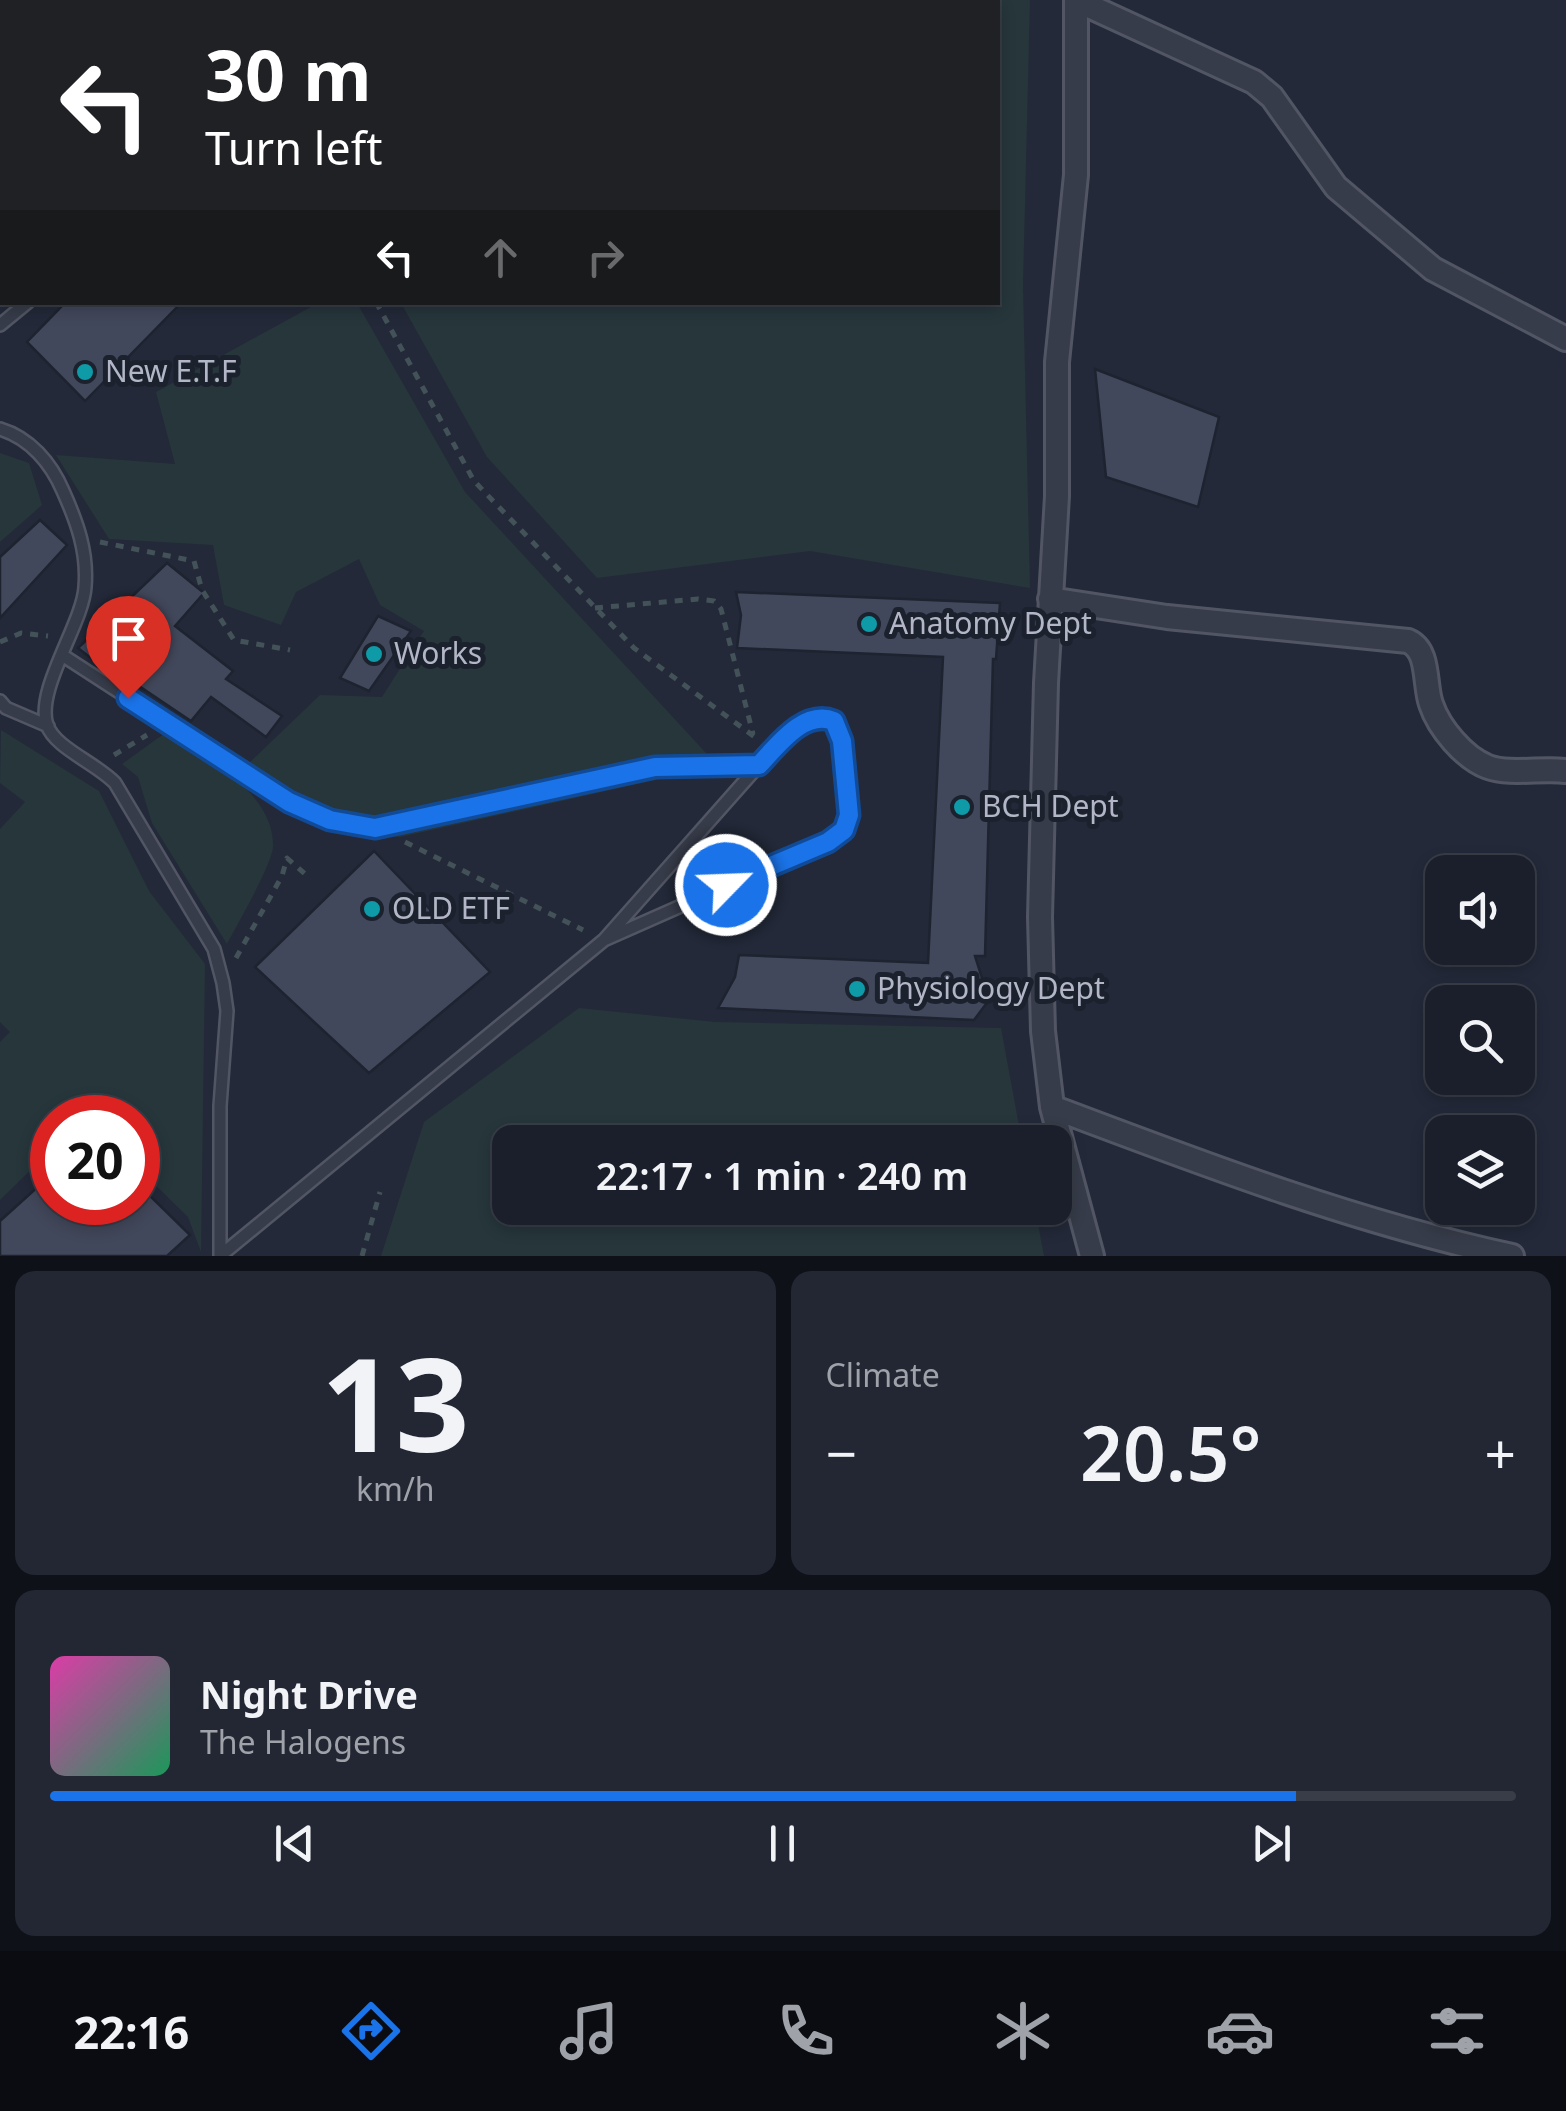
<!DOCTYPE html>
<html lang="en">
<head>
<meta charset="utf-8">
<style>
	body { margin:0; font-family:"Noto Sans",sans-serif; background:#232733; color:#f1f3f6; height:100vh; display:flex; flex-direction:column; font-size:38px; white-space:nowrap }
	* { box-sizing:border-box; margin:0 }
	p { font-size:32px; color:#9fa2a9 }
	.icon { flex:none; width:55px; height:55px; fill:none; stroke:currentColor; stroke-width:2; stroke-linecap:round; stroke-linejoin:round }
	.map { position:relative; height:1256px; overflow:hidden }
	.side { display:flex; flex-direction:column; gap:15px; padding:15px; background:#0e1118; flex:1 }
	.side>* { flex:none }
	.banner { position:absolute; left:0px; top:0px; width:1000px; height:305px; box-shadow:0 5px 15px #0003,0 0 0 2px #383d47; background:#202124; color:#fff; overflow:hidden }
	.tools { position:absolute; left:1425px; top:855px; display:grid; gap:20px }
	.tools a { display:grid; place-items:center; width:110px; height:110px; border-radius:20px; background:#1a1f2b; box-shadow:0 5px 15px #0003,0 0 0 2px #383d47; font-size:50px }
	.speed { position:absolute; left:30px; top:1095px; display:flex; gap:20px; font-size:50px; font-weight:700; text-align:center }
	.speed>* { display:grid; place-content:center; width:130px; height:130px; border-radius:50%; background:#1a1f2b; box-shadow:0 5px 15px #0003,0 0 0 2px #383d47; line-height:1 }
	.speed .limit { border:15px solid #d22; background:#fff; color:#111 }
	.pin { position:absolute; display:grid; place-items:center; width:85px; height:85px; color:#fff; margin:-102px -42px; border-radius:50% 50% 50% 0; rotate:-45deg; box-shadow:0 0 10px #0007 }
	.pin .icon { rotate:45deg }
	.me { position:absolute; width:110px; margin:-55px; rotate:66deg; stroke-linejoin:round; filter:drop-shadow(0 0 8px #0008) }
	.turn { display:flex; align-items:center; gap:35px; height:210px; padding:0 40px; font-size:45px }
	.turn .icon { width:130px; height:130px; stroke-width:2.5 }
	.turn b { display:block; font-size:70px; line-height:85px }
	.lanes { display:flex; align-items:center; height:95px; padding:0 40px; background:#0003; justify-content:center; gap:50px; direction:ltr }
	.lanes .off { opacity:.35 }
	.big { font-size:75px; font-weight:600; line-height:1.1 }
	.side .tile { flex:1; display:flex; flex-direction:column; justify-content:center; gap:15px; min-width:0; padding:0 35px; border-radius:20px; background:#232733 }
	.side .dial { align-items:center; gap:0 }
	.dial b { font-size:130px; line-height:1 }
	.song { display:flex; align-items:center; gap:30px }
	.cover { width:120px; height:120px; border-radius:15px; background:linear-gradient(135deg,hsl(320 70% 55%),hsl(150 70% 35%)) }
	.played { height:10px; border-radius:5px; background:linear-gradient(90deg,#1a73e8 85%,#383d47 85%) }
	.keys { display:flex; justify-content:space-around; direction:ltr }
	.heat { display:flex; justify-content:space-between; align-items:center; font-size:55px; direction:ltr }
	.side .tiles { flex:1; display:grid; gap:15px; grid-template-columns:1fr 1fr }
	.tile:last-child { grid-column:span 2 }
	.trip { position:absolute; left:492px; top:1125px; width:580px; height:100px; border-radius:20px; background:#1a1f2b; box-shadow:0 5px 15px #0003,0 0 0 2px #383d47; font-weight:600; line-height:100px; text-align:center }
	.menu { display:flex; height:160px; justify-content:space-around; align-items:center; background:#0a0c11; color:#9fa2a9 }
	.menu .icon { width:70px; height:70px }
	.menu .selected { color:#1a73e8 }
	.menu b { font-size:45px; color:#f1f3f6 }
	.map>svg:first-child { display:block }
</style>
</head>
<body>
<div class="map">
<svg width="1566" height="1256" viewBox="0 0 1566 1256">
	<rect width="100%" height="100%" fill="#232939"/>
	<!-- green -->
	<path fill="#26363b" d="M129 0H1030L1023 285 1030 588 810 551 597 578 487 457 401 303 998 302V2Z
		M318 303H357L465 492 718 766 400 837 355 833 249 763 320 695 382 697 424 631 380 605 359 559 296 592 281 625 224 605 213 545 109 539 56 455 175 464 156 392Z
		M0 453 29 463 42 505 0 542Z
		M1 730 99 791 149 891 205 964 201 1252 188 1217 138 1168V1118H52V1149L0 1200V1042L10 1032 0 1022V829L25 802 0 783Z
		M165 733C205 756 274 792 273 846 273 863 237 925 227 944L152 823 138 777 122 764Z
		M579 1008 715 1022 1001 1028 1022 1142H510V1208H1035L1044 1256H381L424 1122Z"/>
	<!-- building -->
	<path fill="#42485b" stroke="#1e2330" stroke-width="2.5" d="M66 302H182L85 401 27 342Z
		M1095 369 1219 417 1198 507 1106 477Z
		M40 520 67 545 0 618V557Z
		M167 563 204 593 175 626 233 671 226 679 282 716 266 737 211 697 191 721 127 678 123 683 78 648Z
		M736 592 1000 603 996 659H993L985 956H975L989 1000 974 1020 718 1008 735 977 739 955 928 963 943 657 737 648 741 615Z
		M378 616 411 631 369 691 340 678Z
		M374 851 490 972 369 1073 255 967Z
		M52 1174V1202H138V1184L190 1235 167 1256H0V1221Z"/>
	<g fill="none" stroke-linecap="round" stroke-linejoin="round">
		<!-- lane casing -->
		<g stroke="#525664" stroke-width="16">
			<path id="lane" d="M90 2 93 0
				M0 70 2 69
				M0 183 2 180
				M0 325 28 302
				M0 429C30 438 51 463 63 491 77 522 88 552 85 587 83 623 35 690 47 725 55 748 96 763 115 783L214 949 223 983 227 1011 220 1106V1256
				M62 655 289 802 331 821 375 828 655 767 759 765
				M0 701 6 708 48 726
				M220 1256 604 940 759 765 801 725 814 718 835 721 842 741 849 815 837 837 604 940"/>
		</g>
		<!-- street casing -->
		<g stroke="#525664" stroke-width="28">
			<path id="street" d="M1076 0V175L1057 362V496L1046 683 1040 917 1043 1031 1052 1107 1092 1256
				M1076 0 1254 82 1272 97 1336 187 1433 269 1566 339
				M1050 599 1167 617 1408 641C1430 650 1424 685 1431 704 1439 728 1464 758 1488 767 1510 775 1542 768 1566 771
				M1052 1107C1203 1164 1355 1222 1512 1256"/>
		</g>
		<!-- path -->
		<path stroke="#435258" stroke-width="5" stroke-dasharray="8 8" stroke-linecap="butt" d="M376 302 474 481 634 648 759 740
			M100 542 194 561 202 590 234 640 290 650
			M595 608 698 599 714 601 721 609 753 734
			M0 642 21 633 48 636
			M114 755 147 735
			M405 842 583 930
			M236 958 282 876 287 858 305 874
			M362 1256 380 1192"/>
		<!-- lane -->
		<use href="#lane" stroke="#373c4a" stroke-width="11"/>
		<!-- street -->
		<use href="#street" stroke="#373c4a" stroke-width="22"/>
	</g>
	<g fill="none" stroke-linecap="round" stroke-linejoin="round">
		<!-- route casing -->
		<g stroke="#114b97" stroke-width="25">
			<path id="route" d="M128 698 289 802 330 820 375 828 655 767 759 765C778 745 804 709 834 721L842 741 849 815 844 830 828 842 726 885"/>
		</g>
		<!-- route -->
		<use href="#route" stroke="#1a73e8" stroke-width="18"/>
	</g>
	<!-- markers -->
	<g fill="#0f9aa8" stroke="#1c212e" stroke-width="4">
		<circle cx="85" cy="372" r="10"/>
		<circle cx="869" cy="624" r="10"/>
		<circle cx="374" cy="654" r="10"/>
		<circle cx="962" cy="807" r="10"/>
		<circle cx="372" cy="909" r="10"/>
		<circle cx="857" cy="989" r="10"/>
	</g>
	<g text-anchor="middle" stroke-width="10" stroke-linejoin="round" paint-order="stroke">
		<!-- poi labels -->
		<g font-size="30" fill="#b2b6c6" stroke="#1c212e" text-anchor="start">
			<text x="105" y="382">New E.T.F</text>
			<text x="889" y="634">Anatomy Dept</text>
			<text x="394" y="664">Works</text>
			<text x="982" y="817">BCH Dept</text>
			<text x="392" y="919">OLD ETF</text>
			<text x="877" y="999">Physiology Dept</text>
		</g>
	</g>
</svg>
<div class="tools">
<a><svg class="icon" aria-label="sound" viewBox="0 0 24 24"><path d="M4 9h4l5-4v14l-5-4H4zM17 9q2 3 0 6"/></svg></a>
<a><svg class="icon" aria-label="search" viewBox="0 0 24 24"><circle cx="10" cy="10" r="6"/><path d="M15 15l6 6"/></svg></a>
<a><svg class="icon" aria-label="layers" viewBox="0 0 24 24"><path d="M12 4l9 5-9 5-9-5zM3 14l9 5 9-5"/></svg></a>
</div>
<div class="speed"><div class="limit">20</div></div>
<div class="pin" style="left:128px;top:698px;background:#d93025"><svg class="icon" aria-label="arrive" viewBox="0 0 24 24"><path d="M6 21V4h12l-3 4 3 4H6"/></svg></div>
<svg class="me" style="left:726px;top:885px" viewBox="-20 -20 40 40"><circle r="17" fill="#1a73e8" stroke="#fff" stroke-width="3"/><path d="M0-11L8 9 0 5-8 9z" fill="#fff"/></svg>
<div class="trip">22:17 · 1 min · 240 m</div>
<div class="banner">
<div class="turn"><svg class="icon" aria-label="left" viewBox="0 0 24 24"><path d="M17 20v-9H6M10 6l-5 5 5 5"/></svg><div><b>30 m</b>Turn left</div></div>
<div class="lanes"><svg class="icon" aria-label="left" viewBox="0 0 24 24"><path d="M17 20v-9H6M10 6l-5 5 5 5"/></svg><svg class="icon off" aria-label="ahead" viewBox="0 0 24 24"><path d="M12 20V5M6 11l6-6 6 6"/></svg><svg class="icon off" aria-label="right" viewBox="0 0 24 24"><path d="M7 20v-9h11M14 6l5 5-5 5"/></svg></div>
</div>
</div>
<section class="side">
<div class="tiles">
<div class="tile dial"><b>13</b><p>km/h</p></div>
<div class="tile"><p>Climate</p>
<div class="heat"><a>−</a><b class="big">20.5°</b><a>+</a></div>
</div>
<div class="tile">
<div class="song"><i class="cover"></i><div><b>Night Drive</b><p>The Halogens</p></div></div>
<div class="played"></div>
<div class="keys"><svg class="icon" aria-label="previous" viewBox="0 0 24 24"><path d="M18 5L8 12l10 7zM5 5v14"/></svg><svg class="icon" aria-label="pause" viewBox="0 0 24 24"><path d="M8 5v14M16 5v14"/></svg><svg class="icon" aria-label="next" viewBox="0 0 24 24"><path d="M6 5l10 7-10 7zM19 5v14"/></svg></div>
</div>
</div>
</section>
<nav class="menu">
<b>22:16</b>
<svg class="icon selected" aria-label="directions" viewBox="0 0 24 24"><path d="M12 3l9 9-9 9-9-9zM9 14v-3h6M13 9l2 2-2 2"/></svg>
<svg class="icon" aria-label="music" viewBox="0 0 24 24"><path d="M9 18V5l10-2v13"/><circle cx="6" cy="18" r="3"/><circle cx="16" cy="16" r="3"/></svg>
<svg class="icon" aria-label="phone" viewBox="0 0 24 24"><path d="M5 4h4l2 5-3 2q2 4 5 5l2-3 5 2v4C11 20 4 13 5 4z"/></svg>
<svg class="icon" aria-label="climate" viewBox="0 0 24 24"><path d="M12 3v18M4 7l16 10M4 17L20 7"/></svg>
<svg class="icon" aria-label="car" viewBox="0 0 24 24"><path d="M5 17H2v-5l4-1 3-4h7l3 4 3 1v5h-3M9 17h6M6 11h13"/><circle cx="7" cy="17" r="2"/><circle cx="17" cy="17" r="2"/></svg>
<svg class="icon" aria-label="filters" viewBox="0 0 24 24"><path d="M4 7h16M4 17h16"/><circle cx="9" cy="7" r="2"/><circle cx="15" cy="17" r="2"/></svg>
</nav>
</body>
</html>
